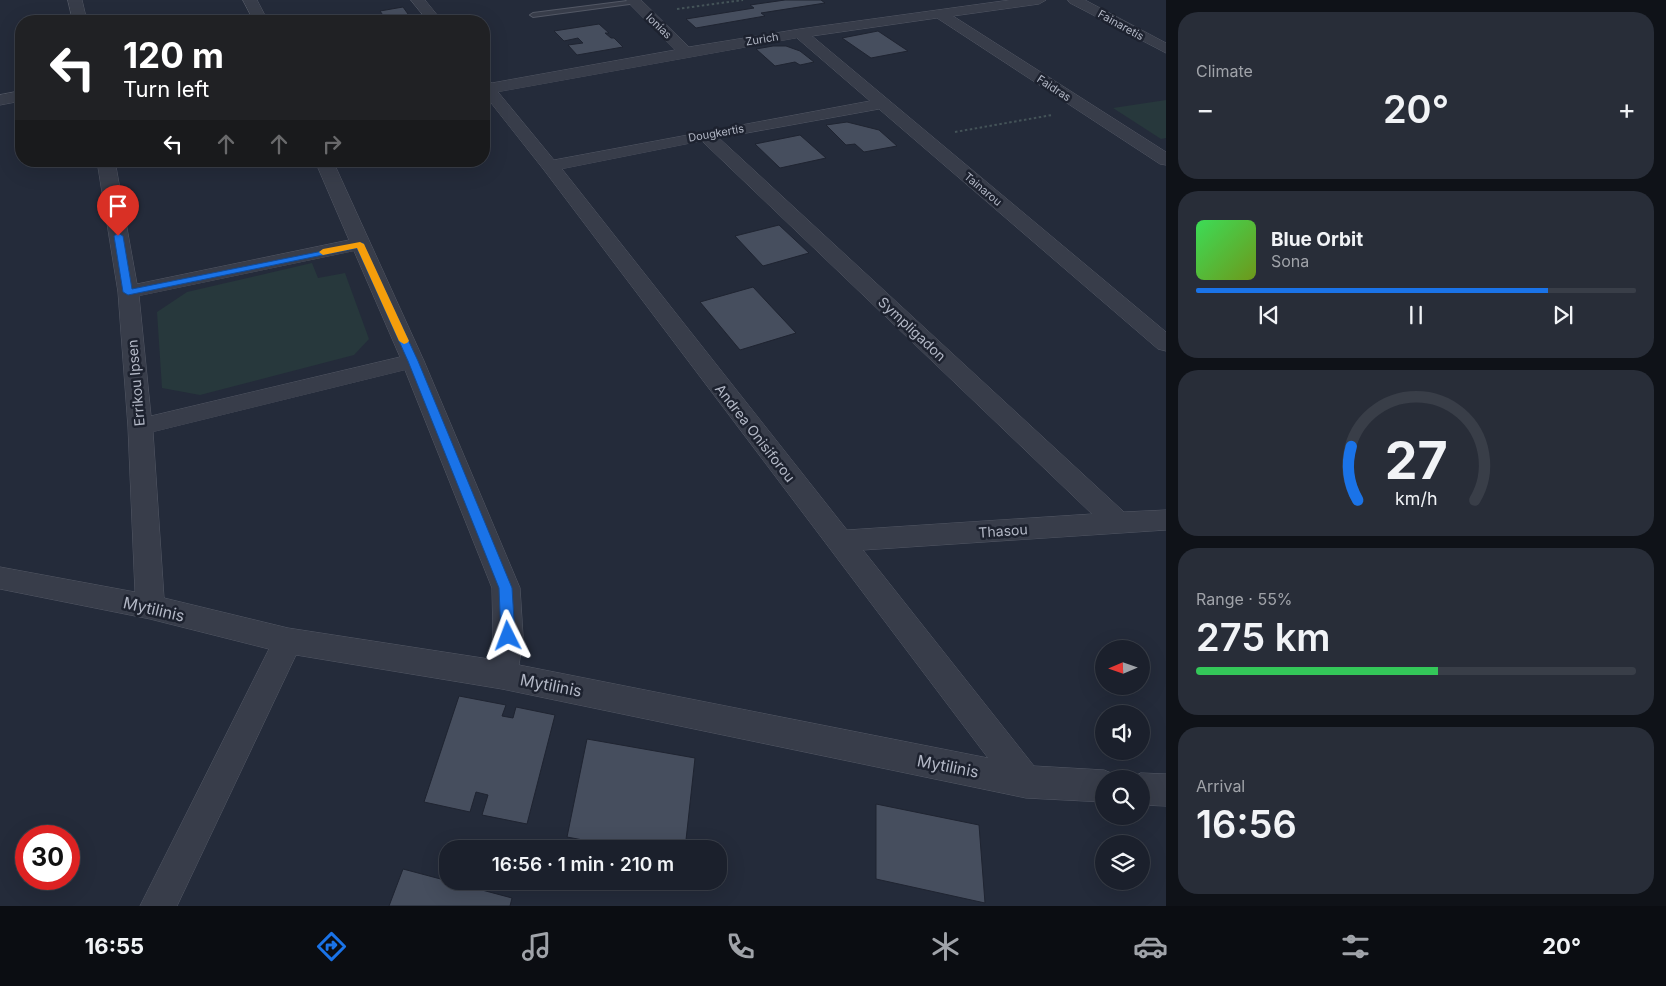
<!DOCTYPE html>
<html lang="en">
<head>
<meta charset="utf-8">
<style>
	body { margin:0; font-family:Inter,sans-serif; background:#282d38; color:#f1f3f6; height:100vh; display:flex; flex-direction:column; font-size:19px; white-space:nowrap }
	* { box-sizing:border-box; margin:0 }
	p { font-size:16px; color:#a0a3a9 }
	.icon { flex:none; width:28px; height:28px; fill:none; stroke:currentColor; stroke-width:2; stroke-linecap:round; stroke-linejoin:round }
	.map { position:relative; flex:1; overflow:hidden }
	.panel { display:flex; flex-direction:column; gap:12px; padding:12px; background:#0f1218; width:500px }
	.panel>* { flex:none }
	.hud { position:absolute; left:15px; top:15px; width:475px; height:152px; border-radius:20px; box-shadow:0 5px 20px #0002,0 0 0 1px #393e48; background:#202124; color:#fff; overflow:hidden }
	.needle { width:32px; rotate:268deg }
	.tools { position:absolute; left:1095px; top:640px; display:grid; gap:10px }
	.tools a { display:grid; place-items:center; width:55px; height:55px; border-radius:50%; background:#1b202c; box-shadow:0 5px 20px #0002,0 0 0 1px #393e48; font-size:25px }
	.speed { position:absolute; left:15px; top:825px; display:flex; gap:10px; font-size:25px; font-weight:700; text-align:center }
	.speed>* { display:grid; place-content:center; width:65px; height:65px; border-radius:50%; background:#1b202c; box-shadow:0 5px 20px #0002,0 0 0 1px #393e48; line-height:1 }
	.speed .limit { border:8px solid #d22; background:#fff; color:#111 }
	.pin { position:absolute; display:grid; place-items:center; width:42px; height:42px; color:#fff; margin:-51px -21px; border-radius:50% 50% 50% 0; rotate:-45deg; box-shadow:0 0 5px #0007 }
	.pin .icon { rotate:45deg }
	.me { position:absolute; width:55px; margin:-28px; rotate:357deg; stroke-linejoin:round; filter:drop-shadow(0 0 4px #0008) }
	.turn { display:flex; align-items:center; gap:18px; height:105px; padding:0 25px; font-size:22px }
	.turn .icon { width:65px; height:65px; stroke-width:2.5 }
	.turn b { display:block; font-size:35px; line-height:42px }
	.lanes { display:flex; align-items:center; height:48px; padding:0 25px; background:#0003; justify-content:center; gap:25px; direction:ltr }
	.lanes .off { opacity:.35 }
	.big { font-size:38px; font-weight:600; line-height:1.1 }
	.panel .tile { flex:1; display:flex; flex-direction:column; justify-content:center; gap:8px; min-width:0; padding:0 18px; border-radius:20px; background:#282d38 }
	.panel .dial { align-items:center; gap:0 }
	.dial svg { height:130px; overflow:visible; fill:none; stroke:#393e48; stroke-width:7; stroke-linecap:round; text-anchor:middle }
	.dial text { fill:#f1f3f6; stroke:none }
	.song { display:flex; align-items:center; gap:15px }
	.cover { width:60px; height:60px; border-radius:8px; background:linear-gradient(135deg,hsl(130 70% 55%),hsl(80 70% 35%)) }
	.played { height:5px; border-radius:2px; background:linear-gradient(90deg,#1a73e8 80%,#393e48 80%) }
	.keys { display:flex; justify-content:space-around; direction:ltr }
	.heat { display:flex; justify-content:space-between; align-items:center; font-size:28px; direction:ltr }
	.charge { height:8px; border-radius:4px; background:linear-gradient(90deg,#34c759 55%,#393e48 0) }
	.trip { position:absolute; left:439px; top:840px; width:288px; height:50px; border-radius:20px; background:#1b202c; box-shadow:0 5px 20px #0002,0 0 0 1px #393e48; font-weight:600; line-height:50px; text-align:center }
	.tabs { display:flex; height:80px; justify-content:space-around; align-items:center; background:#0b0d12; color:#a0a3a9 }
	.tabs .icon { width:35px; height:35px }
	.tabs .active { color:#1a73e8 }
	.tabs b { font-size:22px; color:#f1f3f6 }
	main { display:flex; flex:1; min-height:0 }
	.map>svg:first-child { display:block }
</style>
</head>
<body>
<main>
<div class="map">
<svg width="1166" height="906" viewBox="0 0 1166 906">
	<rect width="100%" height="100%" fill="#242b3a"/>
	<!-- green -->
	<path fill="#27383c" d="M1166 100V138L1161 139 1113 108Z
		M312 263 318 278 345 273 369 339 354 355 200 395 162 388 157 312 187 292Z"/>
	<!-- building -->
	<path fill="#464e5e" stroke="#1f2431" d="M785 0H821L825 3 761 13 765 16 696 28 686 19 754 8 750 5Z
		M403 7 413 21H387L380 11Z
		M599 24 609 33H605L611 38H614L623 47 577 55 568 45 583 43 578 38 564 41 554 31Z
		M878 31 908 51 871 58 842 38Z
		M773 46H786L800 51 814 62 800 65 795 62 775 66 756 49Z
		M847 122 879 130 897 146 864 152 855 144 846 145 826 125Z
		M800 135 826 158 780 168 755 144Z
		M779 225 809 253 763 266 735 236Z
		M753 287 796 333 740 350 700 302Z
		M459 696 506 705 502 716 513 718 516 707 555 715 527 824 482 815 488 795 476 792 470 812 424 802Z
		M587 739 695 758 685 849H631L567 837Z
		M876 804 979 825 985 903 876 879Z
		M403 869 512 898 510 906H389Z"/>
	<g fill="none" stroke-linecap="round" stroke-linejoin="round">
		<!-- service casing -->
		<g stroke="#535865" stroke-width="2">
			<path id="service" d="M635 0 638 2 637 3 533 17 530 15 533 13Z"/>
		</g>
		<!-- minor casing -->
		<g stroke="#535865" stroke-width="1">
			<path id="minor" d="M68 0H82L87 21H73Z
				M243 0H257L268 21H254Z
				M411 0H425L442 21H428Z
				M626 0H641L689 47 800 29 1010 0H1046L1039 4 953 16 1166 152V165L1160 164 937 18 812 36 1166 332V351L1158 349 879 109 719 138 1124 512 1166 510V530L863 550 1034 766 1104 770 1116 775 1118 779H1104V802L1026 798 502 689 296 655 177 906H140L269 649 150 619 0 589V567L135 592 128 427 118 292 97 161H115L137 284 349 240 315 161H333L424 361 520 588 523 636 519 665 988 758 544 170 484 94V79L492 83 675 50ZM797 38 870 101 554 160 498 92ZM702 141 1092 514 847 530 562 169ZM354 251 400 357 151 416 139 296ZM405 370 492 588 493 636 489 659 288 628 164 598 153 432Z
				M1068 0H1085L1166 43V53L1070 3Z
				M21 91V101L0 105V95Z
				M1141 773 1166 774V806L1141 805V779H1129Z"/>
		</g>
		<!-- path -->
		<path stroke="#445358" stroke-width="2" stroke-dasharray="2.5 2.5" stroke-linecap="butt" d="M677 9 743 0
			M955 132 1052 115"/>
		<!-- service -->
		<use href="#service" fill="#383d4a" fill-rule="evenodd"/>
		<!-- minor -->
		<use href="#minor" fill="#383d4a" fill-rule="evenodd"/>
	</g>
	<!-- route -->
	<path fill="#1a73e8" stroke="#114b97" d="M118 233 123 236 132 289 363 243 418 361 512 588 515 636 513 640 508 642 503 640 501 636 499 588 408 361 357 248 128 295 123 292 114 236Z"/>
	<!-- slow -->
	<path fill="#f59e0b" d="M360 242 364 244 409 341 407 343 404 344 399 341 357 248 323 255 319 252 323 249Z"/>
	<g text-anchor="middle" stroke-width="5" stroke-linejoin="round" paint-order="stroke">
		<!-- far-street labels -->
		<g font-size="11" fill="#b3b8c6" stroke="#1d222f">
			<text transform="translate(1121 25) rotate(29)" y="4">Fainaretis</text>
			<text transform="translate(659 26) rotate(44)" y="4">Ionias</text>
			<text transform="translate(762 39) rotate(-9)" y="4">Zurich</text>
			<text transform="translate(1054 88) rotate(33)" y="4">Faidras</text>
			<text transform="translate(716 133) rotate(-10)" y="4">Dougkertis</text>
			<text transform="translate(983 189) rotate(40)" y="4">Tainarou</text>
		</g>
		<!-- street labels -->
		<g font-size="14" fill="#b3b8c6" stroke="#1d222f">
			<text transform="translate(912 329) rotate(43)" y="5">Sympligadon</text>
			<text transform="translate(136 383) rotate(-95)" y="5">Errikou Ipsen</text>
			<text transform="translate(755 433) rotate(52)" y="5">Andrea Onisiforou</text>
			<text transform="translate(1003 531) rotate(-4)" y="5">Thasou</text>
		</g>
		<!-- near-street labels -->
		<g font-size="16" fill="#b3b8c6" stroke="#1d222f">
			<text transform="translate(154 609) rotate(13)" y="6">Mytilinis</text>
			<text transform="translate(551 685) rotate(11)" y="6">Mytilinis</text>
			<text transform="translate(948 766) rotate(11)" y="6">Mytilinis</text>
		</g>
	</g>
</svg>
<div class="tools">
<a><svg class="needle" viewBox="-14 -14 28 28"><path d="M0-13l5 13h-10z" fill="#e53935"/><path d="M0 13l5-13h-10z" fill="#a0a3a9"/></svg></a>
<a><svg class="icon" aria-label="sound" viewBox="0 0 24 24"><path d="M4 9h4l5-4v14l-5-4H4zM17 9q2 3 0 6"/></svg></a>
<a><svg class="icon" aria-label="search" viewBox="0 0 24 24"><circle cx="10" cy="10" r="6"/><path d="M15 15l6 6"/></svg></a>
<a><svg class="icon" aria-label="layers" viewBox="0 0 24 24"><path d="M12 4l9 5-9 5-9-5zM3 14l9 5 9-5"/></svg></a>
</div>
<div class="speed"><div class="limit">30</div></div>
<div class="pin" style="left:118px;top:236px;background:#d93025"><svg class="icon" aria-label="arrive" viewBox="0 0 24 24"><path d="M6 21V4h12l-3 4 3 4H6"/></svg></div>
<svg class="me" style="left:508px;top:636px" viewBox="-20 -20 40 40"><path d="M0-17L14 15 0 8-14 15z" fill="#1a73e8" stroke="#fff" stroke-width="4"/></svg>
<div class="trip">16:56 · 1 min · 210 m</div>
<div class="hud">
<div class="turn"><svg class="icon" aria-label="left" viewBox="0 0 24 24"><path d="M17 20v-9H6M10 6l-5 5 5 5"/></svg><div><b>120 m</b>Turn left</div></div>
<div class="lanes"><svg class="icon" aria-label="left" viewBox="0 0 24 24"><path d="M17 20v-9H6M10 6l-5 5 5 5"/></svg><svg class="icon off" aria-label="ahead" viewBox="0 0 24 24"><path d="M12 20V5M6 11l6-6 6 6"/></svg><svg class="icon off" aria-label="ahead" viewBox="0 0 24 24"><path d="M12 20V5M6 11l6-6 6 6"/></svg><svg class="icon off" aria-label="right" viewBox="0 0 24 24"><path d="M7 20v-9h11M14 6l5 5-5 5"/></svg></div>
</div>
</div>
<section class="panel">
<div class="tile"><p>Climate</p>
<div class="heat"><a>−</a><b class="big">20°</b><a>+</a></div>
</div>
<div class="tile">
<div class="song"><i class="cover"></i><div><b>Blue Orbit</b><p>Sona</p></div></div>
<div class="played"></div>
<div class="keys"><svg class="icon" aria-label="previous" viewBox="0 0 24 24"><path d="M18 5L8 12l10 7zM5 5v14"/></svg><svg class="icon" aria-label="pause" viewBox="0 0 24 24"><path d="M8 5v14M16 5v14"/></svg><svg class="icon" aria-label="next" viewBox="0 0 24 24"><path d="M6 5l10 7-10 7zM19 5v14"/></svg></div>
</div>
<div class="tile dial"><svg viewBox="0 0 100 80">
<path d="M14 69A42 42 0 1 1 86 69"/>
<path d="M14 69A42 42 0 0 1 10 36" stroke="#1a73e8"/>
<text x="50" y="56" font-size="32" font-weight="700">27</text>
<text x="50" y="72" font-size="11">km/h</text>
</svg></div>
<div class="tile"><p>Range · 55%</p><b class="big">275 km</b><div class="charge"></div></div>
<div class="tile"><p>Arrival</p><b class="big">16:56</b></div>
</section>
</main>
<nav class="tabs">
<b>16:55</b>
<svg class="icon active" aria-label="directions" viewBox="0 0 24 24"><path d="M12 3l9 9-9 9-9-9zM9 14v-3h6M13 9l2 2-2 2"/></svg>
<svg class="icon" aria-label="music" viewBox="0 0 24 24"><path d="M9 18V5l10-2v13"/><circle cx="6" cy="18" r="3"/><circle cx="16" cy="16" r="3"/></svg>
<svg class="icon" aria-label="phone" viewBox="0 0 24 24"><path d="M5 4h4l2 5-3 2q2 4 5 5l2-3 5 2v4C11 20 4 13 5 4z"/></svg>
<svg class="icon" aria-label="climate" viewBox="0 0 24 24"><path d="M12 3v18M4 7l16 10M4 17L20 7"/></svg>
<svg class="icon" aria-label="car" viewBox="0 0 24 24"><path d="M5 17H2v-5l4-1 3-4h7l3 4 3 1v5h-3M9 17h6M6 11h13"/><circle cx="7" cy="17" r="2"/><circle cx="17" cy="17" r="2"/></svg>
<svg class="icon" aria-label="filters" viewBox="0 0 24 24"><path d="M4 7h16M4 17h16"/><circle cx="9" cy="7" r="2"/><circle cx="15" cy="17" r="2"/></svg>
<b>20°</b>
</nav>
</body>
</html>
